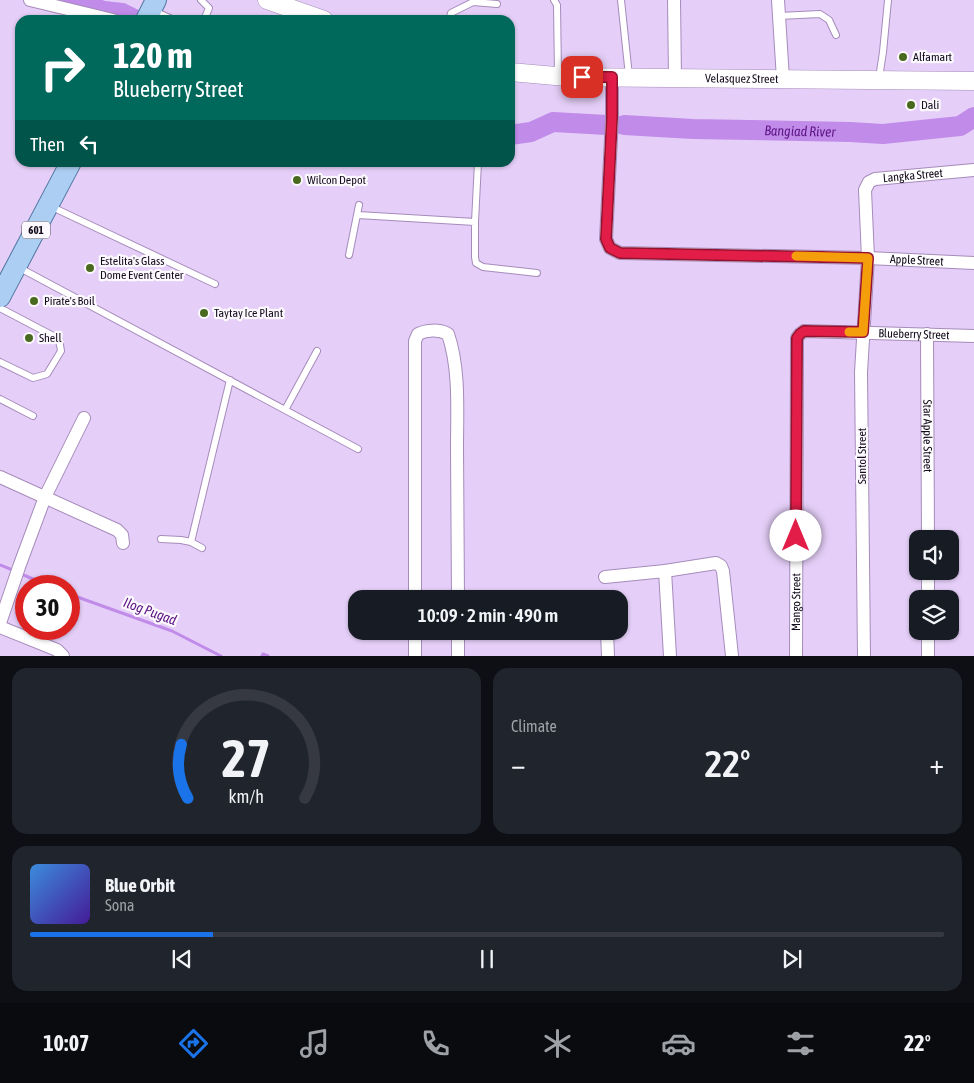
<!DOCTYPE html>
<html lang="en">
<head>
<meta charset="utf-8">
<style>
	body { margin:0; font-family:"Asap Condensed",sans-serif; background:#20242c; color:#f1f3f6; height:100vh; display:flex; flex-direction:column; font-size:19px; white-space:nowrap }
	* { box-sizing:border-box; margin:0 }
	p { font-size:16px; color:#9ea1a6 }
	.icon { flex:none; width:28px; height:28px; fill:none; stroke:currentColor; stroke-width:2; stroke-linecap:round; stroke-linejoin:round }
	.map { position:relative; height:656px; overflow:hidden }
	.sheet { display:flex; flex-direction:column; gap:12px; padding:12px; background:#0d0f14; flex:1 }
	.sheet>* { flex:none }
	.hud { position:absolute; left:15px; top:15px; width:500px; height:152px; border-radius:15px; box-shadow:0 1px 4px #0004; background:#00695c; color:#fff; overflow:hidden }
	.controls { position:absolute; left:909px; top:530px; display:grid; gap:10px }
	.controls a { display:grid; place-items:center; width:50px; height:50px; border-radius:10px; background:#171b24; box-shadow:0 1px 4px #0004; font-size:25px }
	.speed { position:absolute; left:15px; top:575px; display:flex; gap:10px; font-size:25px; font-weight:700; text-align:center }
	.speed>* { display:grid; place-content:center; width:65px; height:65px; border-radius:50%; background:#171b24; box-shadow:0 1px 4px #0004; line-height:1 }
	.speed .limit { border:8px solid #d22; background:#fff; color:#111 }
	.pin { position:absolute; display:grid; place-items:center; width:42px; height:42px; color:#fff; margin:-21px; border-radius:10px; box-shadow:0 2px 8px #0006 }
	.me { position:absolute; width:55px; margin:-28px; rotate:0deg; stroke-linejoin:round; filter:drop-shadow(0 0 4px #0008) }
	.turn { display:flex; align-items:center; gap:18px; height:105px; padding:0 15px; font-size:22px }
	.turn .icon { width:65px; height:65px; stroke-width:2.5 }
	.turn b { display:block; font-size:35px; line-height:42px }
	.then { display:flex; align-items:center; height:48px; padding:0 15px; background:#0003; gap:10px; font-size:19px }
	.big { font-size:38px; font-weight:600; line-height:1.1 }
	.sheet .card { flex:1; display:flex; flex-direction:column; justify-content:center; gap:8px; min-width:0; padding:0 18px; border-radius:15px; background:#20242c }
	.sheet .dial { align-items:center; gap:0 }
	.dial svg { height:130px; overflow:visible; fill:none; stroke:#363941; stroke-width:7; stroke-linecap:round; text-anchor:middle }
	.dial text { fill:#f1f3f6; stroke:none }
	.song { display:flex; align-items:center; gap:15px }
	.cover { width:60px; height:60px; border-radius:8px; background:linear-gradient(135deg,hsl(210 70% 55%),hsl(260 70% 35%)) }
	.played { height:5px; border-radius:2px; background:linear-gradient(90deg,#1a73e8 20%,#363941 20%) }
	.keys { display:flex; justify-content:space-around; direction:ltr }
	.heat { display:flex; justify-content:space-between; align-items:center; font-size:28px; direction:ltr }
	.sheet .tiles { flex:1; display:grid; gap:12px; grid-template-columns:1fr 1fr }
	.card:last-child { grid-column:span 2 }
	.trip { position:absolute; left:348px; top:590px; width:280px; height:50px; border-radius:15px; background:#171b24; box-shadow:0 1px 4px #0004; font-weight:600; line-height:50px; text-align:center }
	.tab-bar { display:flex; height:80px; justify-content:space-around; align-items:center; background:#090b0e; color:#9ea1a6 }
	.tab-bar .icon { width:35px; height:35px }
	.tab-bar .selected { color:#1a73e8 }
	.tab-bar b { font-size:22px; color:#f1f3f6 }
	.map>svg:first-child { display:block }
</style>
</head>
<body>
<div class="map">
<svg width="974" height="656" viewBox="0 0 974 656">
	<rect width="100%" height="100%" fill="#e5cff8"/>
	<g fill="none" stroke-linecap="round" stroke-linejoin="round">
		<!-- stream -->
		<path stroke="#c18be9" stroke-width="3" d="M0 565 15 571
			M21 574 50 586
			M69 594 172 631 221 656
			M262 656 263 654 268 656"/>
		<!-- river -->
		<g stroke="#c18be9" stroke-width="20">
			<path d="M68 0 104 11 122 13 136 20"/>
			<path id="s1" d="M624 125 693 129 850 132 883 134 960 126 974 117"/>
			<path d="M510 135 531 132 553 122 607 125"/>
		</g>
		<!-- service casing -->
		<g stroke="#a68bbb" stroke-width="8">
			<path id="service" d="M201 0 209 8 204 20
				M554 0 557 5 558 75
				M621 0 629 76
				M154 11 174 20
				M779 16 820 14 829 20 836 35
				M449 20 451 13 473 2 497 4
				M879 78 883 52 888 0
				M478 162 475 222V257L476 263 483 267 537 273
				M50 206 215 284
				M358 215 475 222
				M349 255 359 205
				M18 267 358 449
				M0 308 59 339 61 351 47 374 33 378 0 362
				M0 399 33 416
				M285 410 317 351
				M161 539 181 540 191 542 230 380
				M191 542 202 548"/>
		</g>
		<!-- minor casing -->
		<g stroke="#a68bbb" stroke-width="14">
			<g id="minor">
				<path d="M30 0 113 20"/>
				<path d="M674 0 675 78"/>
				<path d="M778 0 783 79"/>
				<path id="s2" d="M612 77V118L606 239 610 248 620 253 868 258 974 263"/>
				<path id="s3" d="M927 334 928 539"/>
				<path d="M0 477 117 530 122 535 123 543"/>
				<path d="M665 571 670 656"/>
				<path d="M928 571V599"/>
				<path d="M605 577 665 571 716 563 721 566 723 571 732 656"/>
				<path d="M415 599V341L418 334C426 330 439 329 448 334 460 369 457 412 457 448 457 499 458 549 458 599"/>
				<path d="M0 623 19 567 45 497 84 418"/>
				<path d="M0 627 57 650 63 656"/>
				<path d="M458 631V656"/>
				<path d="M607 631 608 656"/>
				<path d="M928 631V656"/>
				<path d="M415 656V631"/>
				<path id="s4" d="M796 656 797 338 800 334 804 331 974 336"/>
				<path id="s5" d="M864 656 861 372 868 258 865 190 869 182 875 179 974 170"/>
			</g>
		</g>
		<!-- secondary casing -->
		<g stroke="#a68bbb" stroke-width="19">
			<g id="secondary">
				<path d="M267 0 324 20"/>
				<path id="s6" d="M510 72 567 77 974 81"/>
			</g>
		</g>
		<!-- primary casing -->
		<g stroke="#5175a2" stroke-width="22">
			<path id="primary" d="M146 20 156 0
				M0 297 71 162"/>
		</g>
		<!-- service -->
		<use href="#service" stroke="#fff" stroke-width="6"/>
		<!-- minor -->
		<use href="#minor" stroke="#fff" stroke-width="12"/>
		<!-- secondary -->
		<use href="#secondary" stroke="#fff" stroke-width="18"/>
		<!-- primary -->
		<use href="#primary" stroke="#abcef2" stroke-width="20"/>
	</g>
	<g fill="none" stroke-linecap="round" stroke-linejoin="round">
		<!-- route casing -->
		<g stroke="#92132f" stroke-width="12">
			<path id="route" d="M582 77H612V118L606 239 610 248 620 253 868 258 863 332 804 331 800 334 797 338 796 536"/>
		</g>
		<!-- route -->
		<use href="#route" stroke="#e11d48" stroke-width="9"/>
		<!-- slow -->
		<path stroke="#f59e0b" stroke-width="9" d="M796 256 868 258 863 332H849"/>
	</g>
	<!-- markers -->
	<g fill="#49691f" stroke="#fcf9fe" stroke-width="2">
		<circle cx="903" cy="57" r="5"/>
		<circle cx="911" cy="105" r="5"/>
		<circle cx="297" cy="180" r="5"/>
		<circle cx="90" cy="268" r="5"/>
		<circle cx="34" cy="301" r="5"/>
		<circle cx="204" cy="313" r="5"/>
		<circle cx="29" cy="338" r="5"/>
	</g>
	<g text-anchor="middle" stroke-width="4.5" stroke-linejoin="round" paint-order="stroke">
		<!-- shield labels -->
		<rect fill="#fcf9fe" stroke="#59525f" stroke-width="1" x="22" y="221.5" width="28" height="17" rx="4"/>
		<g font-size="11" font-weight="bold" fill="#130a1b">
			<text x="36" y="234">601</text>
		</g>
		<!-- poi labels -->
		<g font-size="12" fill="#130a1b" stroke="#fcf9fe" text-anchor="start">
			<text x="913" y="61">Alfamart</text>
			<text x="921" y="109">Dali</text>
			<text x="307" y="184">Wilcon Depot</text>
			<text x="100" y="265">Estelita's Glass<tspan x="100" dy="14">Dome Event Center</tspan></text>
			<text x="44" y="305">Pirate's Boil</text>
			<text x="214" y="317">Taytay Ice Plant</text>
			<text x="39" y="342">Shell</text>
		</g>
		<!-- street labels -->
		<g font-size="12" fill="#130a1b" stroke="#fcf9fe">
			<text dy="4" stroke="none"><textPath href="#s6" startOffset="232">Velasquez Street</textPath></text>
			<text dy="4" stroke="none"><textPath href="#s5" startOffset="520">Langka Street</textPath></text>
			<text dy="4" stroke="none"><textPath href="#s2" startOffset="480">Apple Street</textPath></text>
			<text dy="4" stroke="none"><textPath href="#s4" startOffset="438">Blueberry Street</textPath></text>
			<text dy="4" stroke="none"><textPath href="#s3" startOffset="102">Star Apple Street</textPath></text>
			<text transform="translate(862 456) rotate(-90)" y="4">Santol Street</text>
			<text dy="4" stroke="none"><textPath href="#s4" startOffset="54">Mango Street</textPath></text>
		</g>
		<!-- water labels -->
		<g font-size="14" font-style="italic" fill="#601888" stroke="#fcf9fe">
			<text dy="5" stroke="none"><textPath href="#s1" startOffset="176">Bangiad River</textPath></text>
			<text transform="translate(150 611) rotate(20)" y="5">Ilog Pugad</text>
		</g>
	</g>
</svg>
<div class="controls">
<a><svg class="icon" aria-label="sound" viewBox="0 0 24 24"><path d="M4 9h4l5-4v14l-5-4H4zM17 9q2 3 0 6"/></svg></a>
<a><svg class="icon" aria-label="layers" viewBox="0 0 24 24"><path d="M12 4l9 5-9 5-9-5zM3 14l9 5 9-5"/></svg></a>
</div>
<div class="speed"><div class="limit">30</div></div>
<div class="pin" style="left:582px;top:77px;background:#d93025"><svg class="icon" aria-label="arrive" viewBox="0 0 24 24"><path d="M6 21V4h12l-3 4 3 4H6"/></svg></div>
<svg class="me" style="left:796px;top:536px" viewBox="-20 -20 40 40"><circle r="19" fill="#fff"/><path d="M0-13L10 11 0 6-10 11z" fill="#e11d48"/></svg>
<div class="trip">10:09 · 2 min · 490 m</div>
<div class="hud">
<div class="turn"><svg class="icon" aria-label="right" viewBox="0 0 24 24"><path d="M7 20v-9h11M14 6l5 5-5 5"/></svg><div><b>120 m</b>Blueberry Street</div></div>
<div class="then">Then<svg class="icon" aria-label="left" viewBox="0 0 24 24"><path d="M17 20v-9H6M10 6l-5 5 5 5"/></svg></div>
</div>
</div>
<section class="sheet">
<div class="tiles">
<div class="card dial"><svg viewBox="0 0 100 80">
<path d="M14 69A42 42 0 1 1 86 69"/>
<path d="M14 69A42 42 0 0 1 10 36" stroke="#1a73e8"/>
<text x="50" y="56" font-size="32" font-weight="700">27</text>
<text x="50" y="72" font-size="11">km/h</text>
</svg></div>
<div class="card"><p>Climate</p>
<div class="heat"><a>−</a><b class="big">22°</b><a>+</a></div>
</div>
<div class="card">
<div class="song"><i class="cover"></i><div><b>Blue Orbit</b><p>Sona</p></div></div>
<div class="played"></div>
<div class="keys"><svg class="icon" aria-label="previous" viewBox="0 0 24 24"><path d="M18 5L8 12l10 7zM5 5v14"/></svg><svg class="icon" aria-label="pause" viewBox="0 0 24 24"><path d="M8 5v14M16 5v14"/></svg><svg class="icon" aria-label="next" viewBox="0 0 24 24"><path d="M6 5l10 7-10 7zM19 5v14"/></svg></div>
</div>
</div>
</section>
<nav class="tab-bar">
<b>10:07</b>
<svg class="icon selected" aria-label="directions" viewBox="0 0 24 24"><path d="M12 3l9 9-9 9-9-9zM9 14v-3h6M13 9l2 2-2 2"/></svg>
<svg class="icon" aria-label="music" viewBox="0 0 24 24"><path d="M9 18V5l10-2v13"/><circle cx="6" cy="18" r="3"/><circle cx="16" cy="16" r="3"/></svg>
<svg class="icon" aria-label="phone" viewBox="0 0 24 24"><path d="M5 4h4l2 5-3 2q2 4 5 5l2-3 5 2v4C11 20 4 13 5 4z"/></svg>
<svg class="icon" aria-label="climate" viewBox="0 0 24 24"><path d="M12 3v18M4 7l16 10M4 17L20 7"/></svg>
<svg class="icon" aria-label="car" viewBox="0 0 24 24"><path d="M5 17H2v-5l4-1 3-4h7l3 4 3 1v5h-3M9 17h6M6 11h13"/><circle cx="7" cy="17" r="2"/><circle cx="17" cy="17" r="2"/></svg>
<svg class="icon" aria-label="filters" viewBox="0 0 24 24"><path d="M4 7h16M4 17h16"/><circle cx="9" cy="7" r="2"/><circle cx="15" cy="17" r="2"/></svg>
<b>22°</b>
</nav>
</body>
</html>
